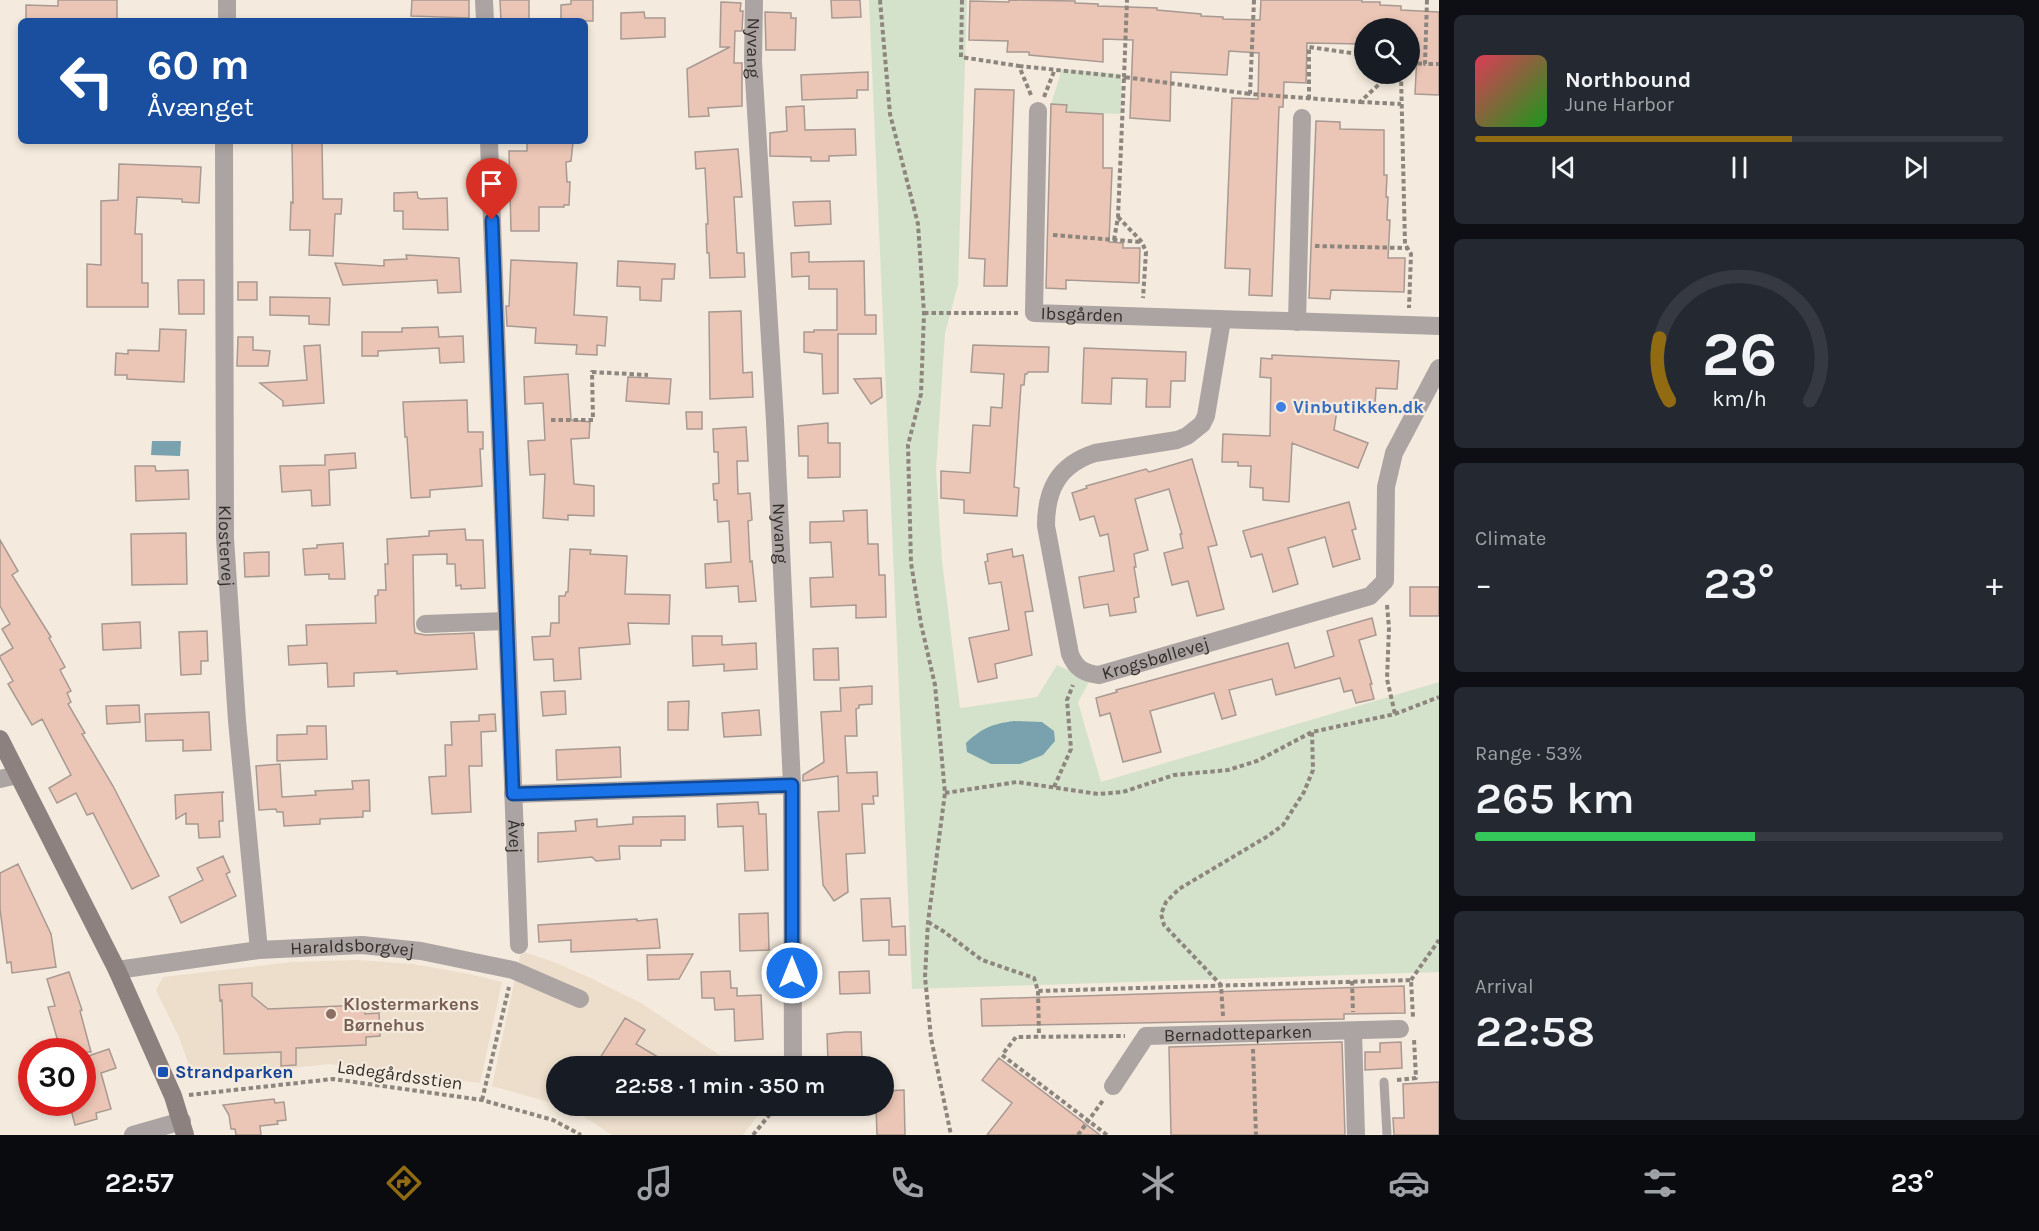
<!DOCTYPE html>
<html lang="en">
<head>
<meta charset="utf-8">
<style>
	body { margin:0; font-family:Karla,sans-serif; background:#242831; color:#f1f3f6; height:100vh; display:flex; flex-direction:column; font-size:22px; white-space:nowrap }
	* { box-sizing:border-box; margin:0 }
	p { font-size:20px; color:#9ea1a6 }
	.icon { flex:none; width:33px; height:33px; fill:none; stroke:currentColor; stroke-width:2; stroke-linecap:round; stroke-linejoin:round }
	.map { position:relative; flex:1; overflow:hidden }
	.drawer { display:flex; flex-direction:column; gap:15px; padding:15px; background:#0d0f14; width:600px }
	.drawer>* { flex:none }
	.hud { position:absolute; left:18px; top:18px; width:570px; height:126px; border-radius:9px; box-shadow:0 3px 9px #0003; background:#1a4fa0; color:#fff; overflow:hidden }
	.tools { position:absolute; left:1354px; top:18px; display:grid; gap:12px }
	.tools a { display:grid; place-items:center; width:66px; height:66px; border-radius:50%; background:#171b24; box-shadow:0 3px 9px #0003; font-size:30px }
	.speed { position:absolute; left:18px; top:1038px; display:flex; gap:12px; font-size:30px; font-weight:700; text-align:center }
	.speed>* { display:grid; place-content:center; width:78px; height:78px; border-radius:50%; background:#171b24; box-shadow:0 3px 9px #0003; line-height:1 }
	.speed .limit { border:9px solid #d22; background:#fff; color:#111 }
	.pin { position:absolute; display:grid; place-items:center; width:51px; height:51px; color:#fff; margin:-62px -26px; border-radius:50% 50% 50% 0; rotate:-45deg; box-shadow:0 0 6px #0007 }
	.pin .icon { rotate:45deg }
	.me { position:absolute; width:66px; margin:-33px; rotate:0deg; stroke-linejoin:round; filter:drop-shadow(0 0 4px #0008) }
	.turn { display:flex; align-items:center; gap:21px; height:126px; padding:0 30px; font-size:27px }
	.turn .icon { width:78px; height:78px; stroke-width:2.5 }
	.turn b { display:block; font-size:42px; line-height:51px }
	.big { font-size:45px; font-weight:600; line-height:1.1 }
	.drawer .widget { flex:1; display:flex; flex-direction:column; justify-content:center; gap:9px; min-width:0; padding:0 21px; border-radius:9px; background:#242831 }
	.drawer .dial { align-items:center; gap:0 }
	.dial svg { height:156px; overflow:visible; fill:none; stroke:#363941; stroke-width:7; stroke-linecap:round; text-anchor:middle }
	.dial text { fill:#f1f3f6; stroke:none }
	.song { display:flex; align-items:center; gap:18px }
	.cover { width:72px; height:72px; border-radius:9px; background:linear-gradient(135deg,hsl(350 70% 55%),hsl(120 70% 35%)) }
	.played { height:6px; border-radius:3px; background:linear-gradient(90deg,#916b12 60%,#363941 60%) }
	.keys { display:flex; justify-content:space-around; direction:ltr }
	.heat { display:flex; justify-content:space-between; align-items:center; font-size:33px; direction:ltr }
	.charge { height:9px; border-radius:4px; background:linear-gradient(90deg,#34c759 53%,#363941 0) }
	.trip { position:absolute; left:546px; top:1056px; width:348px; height:60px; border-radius:30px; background:#171b24; box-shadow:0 3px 9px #0003; font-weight:600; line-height:60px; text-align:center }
	.tab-bar { display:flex; height:96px; justify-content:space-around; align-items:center; background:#090b0e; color:#9ea1a6 }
	.tab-bar .icon { width:42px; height:42px }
	.tab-bar .current { color:#916b12 }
	.tab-bar b { font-size:27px; color:#f1f3f6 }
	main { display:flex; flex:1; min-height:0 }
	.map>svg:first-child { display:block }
</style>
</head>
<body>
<main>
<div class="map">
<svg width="1439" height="1135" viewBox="0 0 1439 1135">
	<rect width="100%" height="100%" fill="#f4eadd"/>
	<!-- built -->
	<path fill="#ecdecb" d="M521 951 554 962 588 977 641 1003 736 1066H556V1104L492 1086Z
		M357 960 413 964 469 974 502 982 480 1083 329 1064 194 1079 179 1037 156 990 163 977 292 962Z
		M563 1106H765L743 1135H612L571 1108Z"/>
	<!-- green -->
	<path fill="#d5e2cb" d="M869 0H967L958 285 945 333 936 470 942 561 960 708 1037 697 1057 665 1090 680 1078 702 1101 782 1439 682V972L912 989Z
		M1062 69 1121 74V114L1066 112V105L1051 104Z"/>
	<!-- water -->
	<path fill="#79a1ae" d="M152 441H181L180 456 151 455Z
		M1014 721 1042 722 1054 731 1055 741 1043 755 1020 764H991L967 752 966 743C982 728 992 724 1014 721Z"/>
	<!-- building -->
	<path fill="#ebc6b6" stroke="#a89992" stroke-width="1.5" d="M58 0H117V19H108V21H87V19L26 20V5L58 6Z
		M412 0H469V18L411 16Z
		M500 0H529V21H501Z
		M571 0H593V21H561V5L571 4Z
		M831 0H860L861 17 832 18Z
		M1009 0 1075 1V3L1098 4V6L1157 8V10L1201 14V16L1223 17V19L1260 20 1261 0H1362V2H1380V5L1401 6V10L1439 12V95L1415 94 1417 54 1410 53V28H1365V44L1307 43 1306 83 1284 82 1283 107H1279L1272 296 1249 295 1250 269 1225 268 1232 98 1258 99 1259 53 1229 51 1227 75 1171 72 1170 121 1130 118 1133 40 1103 39V62L1029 55V52H1007L1008 41 969 40 970 1 1009 2Z
		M721 2 741 3 740 11H743L742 31H735L734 63H742V106L708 108 709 116 689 117 687 69 730 47H720Z
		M644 12 645 18H665V37L621 39V13Z
		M765 12 791 13V18H796L795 50H766Z
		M868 72V90H857V98L802 100 801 75Z
		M975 89 1014 90 1007 286H984L985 259 969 258Z
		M1051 104 1067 105 1066 112 1103 114V168H1112V170L1109 242 1123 243V248H1140L1139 283 1066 280V289L1046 288Z
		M804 106 805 130 855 129 856 155 829 156V161H811V157L770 156V133L787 131 786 107Z
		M1316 121 1340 122V129L1384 130V175H1387L1386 197H1388L1387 220H1390L1388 258H1405L1404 292 1331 290 1330 299 1309 298Z
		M295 141H322L323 199H342L341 214H335L333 256 309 255 310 230H290L291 202 293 203 292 143Z
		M527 142H573L571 161 566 162 567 182H570L569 205H564V207H539V231H511L509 151H527Z
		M738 149 742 197H734L737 253H744L745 277 710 278 709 253H707L706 224H708L705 168 696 169 695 152Z
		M119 164 201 167 199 203 182 202V199L137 197 135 234H142V283H148V307H87V264L101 265V201L118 200Z
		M417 192 418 198 421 199 447 198 448 230 403 229V211H394V193Z
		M830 201 831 224 795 226 793 202Z
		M809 252V262L864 261 865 315H876V334H838V393L823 394 822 354 804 352V332H814V330H837V289H809V276L792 277 791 253Z
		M406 255 459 258 461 292 438 293 437 280 343 285 335 263 384 266V260L407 259Z
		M511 260 577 263 574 315 607 317 605 346 597 345V355L576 354 577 345 535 343 536 328 507 326 506 306H509Z
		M618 261 675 264 674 279H662L661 301 640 300V287L617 286Z
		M178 280H204V314H179Z
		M238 282H257V300H238Z
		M270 297 330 298 329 325 309 324V316L270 315Z
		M741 311 743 373 752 372 753 397 710 399 709 312Z
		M438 327 439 337 463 336 464 362 440 363 439 348 378 351V356H362V332H402V328Z
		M160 329 186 330 184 382 127 379V375H115L116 353 128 354V350L159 351Z
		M238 337H253V350L270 351 268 366H237Z
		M320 345 324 403 283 406V401L260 383 307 380 304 346Z
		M973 345 1049 347 1048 372H1028L1027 374H1025L1024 385H1021L1014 487 1019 488 1017 516 964 513V500L941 498V471L970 473 973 425 990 426 991 407 1002 408 1004 374 971 372Z
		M1084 348 1186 352 1185 381H1171L1170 407H1146L1147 379 1112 378 1111 404 1082 403Z
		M1272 355 1399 361 1397 389 1376 388 1375 406 1338 404 1334 430 1368 443 1358 468 1292 443 1289 502 1263 500V488L1250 487 1251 466H1238V462H1222L1223 434 1270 436 1271 378 1260 377 1261 358 1272 359Z
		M568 374 571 420 590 422 589 438 571 439 574 484 594 486V516L568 515V520L543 518 545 474 530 475 528 441 545 440 543 403 525 404 524 377Z
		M628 377 671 379 669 404 626 401Z
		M881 378 882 397 871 404 854 379Z
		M467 400 468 432H483V449H480L482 486 430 490V497L411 498 407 437H405L403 402Z
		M686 412H702V429H687Z
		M828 423V443H840V477L808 478V456H799L798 426Z
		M746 427 748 461H737L738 494 750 493 752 520 748 521 750 562 752 561 756 601 739 602 738 586 706 588 705 564 731 562 729 521 718 522 717 500H714L713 484 719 483 718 452H714L713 429Z
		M355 453 356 468 329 470 330 505 312 506 311 490 282 492 280 466 325 465V455Z
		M1192 459 1217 545 1208 547 1224 609 1197 616 1188 581 1172 585 1164 553 1183 548 1180 534H1182L1169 489 1135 499 1148 550 1134 554 1136 567H1134L1139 597 1134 598 1136 612 1110 616 1108 604 1084 608 1079 577 1114 571 1108 534 1100 536 1094 516 1080 520 1072 493 1087 488 1086 486 1146 469 1149 472Z
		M135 466H155L156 471 188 470 189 499 136 501Z
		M1349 502 1356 529 1352 530 1360 559 1333 567 1325 537 1288 548 1298 584 1273 592 1262 554 1251 557 1243 531Z
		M867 510 868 544H878L879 575H885L886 617 856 618V605L811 607 810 578 833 577 831 542 810 543V522L844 521 843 511Z
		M465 529 466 540H483L485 588 461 589V585L456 586 455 564H447V554L413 555 414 625 415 633 425 635 474 633 477 669 397 674V671L354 673V686L328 687 327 663 289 665 288 646 307 645 306 625 376 623 375 596 378 595V590H386L385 564H388L387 539 429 536V531Z
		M186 533 187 584 132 585 131 534Z
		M0 540 18 571 12 575 51 637 49 638 65 667 60 670 71 691 67 693 71 702 68 704 85 733 82 734 113 786 159 876 132 889 93 813 87 815 76 793 57 803 49 788 71 775 42 719 32 725 8 684 13 681 0 658V656L13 648 2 629 10 624 0 606Z
		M343 543 345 579H329V574L305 575 303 549 317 548V545Z
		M570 549 591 550 590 554 627 556 625 594 670 595 669 624 628 623 630 644 579 648 581 679 554 681 553 659 534 660 532 637 550 636 551 623H559V596H565L566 592H568Z
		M1012 549 1013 557 1023 555 1033 611 1025 612 1032 655 995 664 997 678 978 682 969 638 1009 630 1001 582 989 584 985 562 988 561 987 554Z
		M269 552V576L245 577 244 553Z
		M1410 587H1439V616H1410Z
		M1372 618 1376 635 1359 640 1372 684H1370L1374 699 1356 703 1352 690 1344 692 1340 678 1276 695 1272 679 1229 690 1236 715 1222 719 1214 693 1150 711 1161 752 1123 762 1110 713 1100 716 1096 698 1117 692 1116 690 1288 643 1295 668 1334 656 1327 631Z
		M140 622 141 648 103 650 102 624Z
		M207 631 208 661H201V674L181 675 179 632Z
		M692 636H722V645L756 643 757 669 724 671V664L693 666Z
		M838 648 839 680H814L813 649Z
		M872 686V704L859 705V708L856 709 857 736H845L847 773 877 772 878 796H873L874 804H862L865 853 846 854 848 892 834 901 823 885 818 812 839 811 838 776 803 781V775L824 762 821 712 841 711 840 688Z
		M565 691 566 714 543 716 541 692Z
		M689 701 688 730H668V702Z
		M139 705 140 722 107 724 106 706Z
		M759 710 761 735 724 737 722 713Z
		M209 712 211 750 183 751V740L146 741 145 714Z
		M495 714 496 731 481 732 482 766H469L471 812 432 814 429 777 446 776 445 745H452L451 722 479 721V715Z
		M307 726H326L327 759 277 761V735L307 734Z
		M620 747 621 777 557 780 556 750Z
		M280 764 282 797 316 795 315 791 353 789 352 781 369 780 370 811H363V817L320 819V824L284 826 283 812H277L276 809 259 810 256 766Z
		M224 792 222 793 223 821H219L220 837 199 838 198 824H186V813L176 819 175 795Z
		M758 802 759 814H766L768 870 745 871 743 826 718 827 717 804Z
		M685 816V840H661V846H619L620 859 596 861 592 857 538 862V833L576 831 575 821 597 819V827L633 824V817Z
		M223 856 230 872 226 874 236 896 181 923 169 897 203 880 197 868Z
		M18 864 51 934 56 967 12 973 11 962 7 963 0 909V873Z
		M890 898 892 927 905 926 906 955H889V940L863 941 861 899Z
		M768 913 769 950 740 951 739 914Z
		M637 919V921L657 919 660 948 571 952V940L539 942 538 925Z
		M693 954 679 979 648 980 647 955Z
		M730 971 731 988H737V996L761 995 763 1039 735 1041 734 1009 715 1010 714 998H702L701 972Z
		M869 971 870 993 840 994 839 972Z
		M69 972 82 1010 80 1011 91 1052H61L48 1007 55 1006 47 979Z
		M252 983V996L268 1009 365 1005V1014L379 1013 380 1036 366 1037V1045L296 1048V1065L281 1066V1052L224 1054 222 1000 220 1001 219 985Z
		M1404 986 1405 1013 1344 1014V1019L982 1026 981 999Z
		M625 1018 645 1030 636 1044 673 1066H595Z
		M845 1032H861L862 1058 828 1061 827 1034Z
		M1342 1042 1345 1135H1171L1169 1047Z
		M1401 1042 1402 1068 1365 1070V1052H1380V1043Z
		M109 1049 116 1068 101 1073 111 1109 96 1113 97 1119 75 1125 69 1102H82V1058Z
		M999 1058 1100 1135H987L1012 1103 982 1080Z
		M1439 1082V1135H1394L1393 1118H1404L1403 1084Z
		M904 1090 905 1135H877L876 1106H884V1091Z
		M274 1099 275 1103 284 1102 286 1120 277 1121 278 1124 260 1126 261 1135H236L235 1129H231L229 1115 223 1105Z"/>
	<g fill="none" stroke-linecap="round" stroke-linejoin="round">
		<!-- path -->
		<path stroke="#8d867e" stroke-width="4" stroke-dasharray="4.5 3" stroke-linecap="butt" d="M880 0 890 114 918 224 924 313 921 394 908 445 911 563 921 624 935 685 945 793 928 922 925 977 931 1038 951 1135
			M962 0 961 57 1019 66 1031 95
			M1254 0 1250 94 1360 102 1390 74
			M1427 0 1425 64H1439
			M1410 63 1425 64
			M1019 66 1124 77 1127 0
			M1401 74 1405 244 1411 254 1409 308
			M1044 97 1055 69
			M1309 99V47L1365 55
			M1360 102 1401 104
			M1118 217 1142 242 1146 252 1143 298
			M1053 235 1141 242
			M1114 240 1118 217 1124 77 1250 94
			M1315 246 1407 248
			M924 313H1018
			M551 420H593L592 372 648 375
			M1387 605 1389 628 1387 679 1395 714
			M1054 787 1071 749 1067 700 1073 685
			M945 793 1017 782 1098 794 1123 792 1174 775 1228 770 1257 761 1312 732 1395 714 1439 697
			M928 922 943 931 982 960 1034 978 1038 991 1411 980 1413 1017
			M1411 980 1439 940
			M1352 981 1353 1012
			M1038 991 1039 1036
			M1223 1016 1221 985 1164 925 1161 914 1166 902 1179 889 1268 836 1283 825 1304 792 1313 770 1312 732
			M1253 1049 1256 1135
			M1397 1080 1416 1078 1414 1039
			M189 1095 333 1079 482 1100 553 1120 581 1135
			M482 1100 509 987
			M753 1135 775 1108
			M1078 1135 1104 1099
			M1107 1135 1002 1055 1016 1037 1125 1036"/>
		<!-- lane -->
		<path stroke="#aca4a3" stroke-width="9" d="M1384 1082 1387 1135"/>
		<!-- street -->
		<g stroke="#aca4a3" stroke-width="18">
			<path d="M484 0 485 21"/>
			<path id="s1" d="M754 0 753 62 775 421 792 785 793 1066"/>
			<path d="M227 21V0"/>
			<path id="s2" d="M1038 111 1034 313 1439 326"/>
			<path id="s3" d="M224 141 225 538 237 721 259 950"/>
			<path id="s4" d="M489 141 519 945"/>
			<path id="s5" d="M1222 320 1206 416 1202 424 1187 436 1177 440 1095 453C1058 465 1046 490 1046 526L1070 654C1076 669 1084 673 1099 675L1370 596 1385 581 1386 487 1394 453 1439 368"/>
			<path d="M1297 322 1302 118"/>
			<path d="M425 624 506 621"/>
			<path d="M0 779 18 775"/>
			<path d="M513 794 792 785"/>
			<path id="s6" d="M117 970 259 950 362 945 421 951 513 970 580 999"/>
			<path d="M1353 1031 1356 1135"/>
			<path id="s7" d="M1113 1086 1146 1036 1400 1029"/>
			<path d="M793 1106V1107"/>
			<path d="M133 1135 182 1121"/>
		</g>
		<!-- secondary -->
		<path stroke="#8d8180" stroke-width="18" d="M0 739 117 970 173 1096 185 1135"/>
	</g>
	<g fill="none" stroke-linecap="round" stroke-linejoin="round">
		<!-- route casing -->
		<g stroke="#114b97" stroke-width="15">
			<path id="route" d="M492 220 513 794 792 785V973"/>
		</g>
		<!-- route -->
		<use href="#route" stroke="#1a73e8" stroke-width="10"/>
	</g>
	<!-- markers -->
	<circle fill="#3f7fe0" stroke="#f4eadd" stroke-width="2" cx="1281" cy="407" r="6"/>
	<circle fill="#8d6e63" stroke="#f4eadd" stroke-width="2" cx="331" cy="1014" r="6"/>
	<rect fill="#1a4fb4" stroke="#f4eadd" stroke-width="2" x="157" y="1066" width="12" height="12" rx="3"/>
	<g text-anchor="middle" stroke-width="4.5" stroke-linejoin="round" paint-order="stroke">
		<!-- street labels -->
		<g font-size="18" fill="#322e29" stroke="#f4eadd">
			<text dy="6" stroke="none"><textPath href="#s1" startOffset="48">Nyvang</textPath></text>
			<text dy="6" stroke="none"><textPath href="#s2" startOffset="250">Ibsgården</textPath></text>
			<text dy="6" stroke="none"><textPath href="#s1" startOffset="534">Nyvang</textPath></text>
			<text dy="6" stroke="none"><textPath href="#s3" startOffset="405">Klostervej</textPath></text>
			<text dy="6" stroke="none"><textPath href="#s5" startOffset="542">Krogsbøllevej</textPath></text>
			<text dy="6" stroke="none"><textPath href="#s4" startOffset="696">Åvej</textPath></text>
			<text dy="6" stroke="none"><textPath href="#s6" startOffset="237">Haraldsborgvej</textPath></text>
			<text dy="6" stroke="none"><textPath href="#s7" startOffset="152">Bernadotteparken</textPath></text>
			<text transform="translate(400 1075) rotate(8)" y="6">Ladegårdsstien</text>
		</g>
		<!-- shop labels -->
		<g font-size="18" font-weight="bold" fill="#366cbe" stroke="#f4eadd" text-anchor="start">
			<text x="1293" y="413">Vinbutikken.dk</text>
		</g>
		<!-- education labels -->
		<g font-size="18" font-weight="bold" fill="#785e54" stroke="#f4eadd" text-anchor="start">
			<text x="343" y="1010">Klostermarkens<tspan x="343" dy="21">Børnehus</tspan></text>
		</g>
		<!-- transit labels -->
		<g font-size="18" font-weight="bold" fill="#164399" stroke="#f4eadd" text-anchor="start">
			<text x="175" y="1078">Strandparken</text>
		</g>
	</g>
</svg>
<div class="tools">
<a><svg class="icon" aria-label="search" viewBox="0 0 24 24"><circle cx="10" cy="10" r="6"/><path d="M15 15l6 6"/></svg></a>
</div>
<div class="speed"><div class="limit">30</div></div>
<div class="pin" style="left:492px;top:220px;background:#d93025"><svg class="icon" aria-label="arrive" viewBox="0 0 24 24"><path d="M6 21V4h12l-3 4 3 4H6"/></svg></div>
<svg class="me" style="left:792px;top:973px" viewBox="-20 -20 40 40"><circle r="17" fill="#1a73e8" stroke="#fff" stroke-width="3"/><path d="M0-11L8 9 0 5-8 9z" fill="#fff"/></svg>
<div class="trip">22:58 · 1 min · 350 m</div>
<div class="hud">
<div class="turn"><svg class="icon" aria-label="left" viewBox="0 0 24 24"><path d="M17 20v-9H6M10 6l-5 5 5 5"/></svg><div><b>60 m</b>Åvænget</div></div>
</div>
</div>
<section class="drawer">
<div class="widget">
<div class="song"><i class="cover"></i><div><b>Northbound</b><p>June Harbor</p></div></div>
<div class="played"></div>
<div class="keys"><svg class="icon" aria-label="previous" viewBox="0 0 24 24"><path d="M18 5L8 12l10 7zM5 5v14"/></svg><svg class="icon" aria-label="pause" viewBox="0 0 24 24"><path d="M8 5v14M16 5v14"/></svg><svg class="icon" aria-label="next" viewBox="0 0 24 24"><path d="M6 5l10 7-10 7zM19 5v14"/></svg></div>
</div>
<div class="widget dial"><svg viewBox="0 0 100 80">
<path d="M14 69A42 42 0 1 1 86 69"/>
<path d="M14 69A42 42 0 0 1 9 37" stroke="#916b12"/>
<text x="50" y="56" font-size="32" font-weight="700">26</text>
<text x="50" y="72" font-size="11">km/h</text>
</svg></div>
<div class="widget"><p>Climate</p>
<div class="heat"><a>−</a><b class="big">23°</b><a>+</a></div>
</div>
<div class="widget"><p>Range · 53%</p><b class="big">265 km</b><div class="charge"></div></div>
<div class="widget"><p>Arrival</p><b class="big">22:58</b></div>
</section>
</main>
<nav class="tab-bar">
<b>22:57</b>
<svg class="icon current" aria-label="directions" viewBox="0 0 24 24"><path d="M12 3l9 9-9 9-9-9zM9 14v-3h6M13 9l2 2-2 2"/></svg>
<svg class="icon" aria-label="music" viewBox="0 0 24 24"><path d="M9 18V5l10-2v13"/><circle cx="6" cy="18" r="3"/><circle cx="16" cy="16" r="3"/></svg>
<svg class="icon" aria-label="phone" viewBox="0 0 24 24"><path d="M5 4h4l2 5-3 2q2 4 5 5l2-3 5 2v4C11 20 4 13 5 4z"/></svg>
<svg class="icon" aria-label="climate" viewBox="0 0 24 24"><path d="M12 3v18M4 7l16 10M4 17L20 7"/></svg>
<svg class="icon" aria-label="car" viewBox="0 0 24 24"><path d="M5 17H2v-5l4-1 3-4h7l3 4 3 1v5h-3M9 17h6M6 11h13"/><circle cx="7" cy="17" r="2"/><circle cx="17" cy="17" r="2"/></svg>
<svg class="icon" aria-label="filters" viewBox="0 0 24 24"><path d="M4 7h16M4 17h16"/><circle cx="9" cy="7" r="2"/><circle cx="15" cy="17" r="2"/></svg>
<b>23°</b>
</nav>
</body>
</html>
